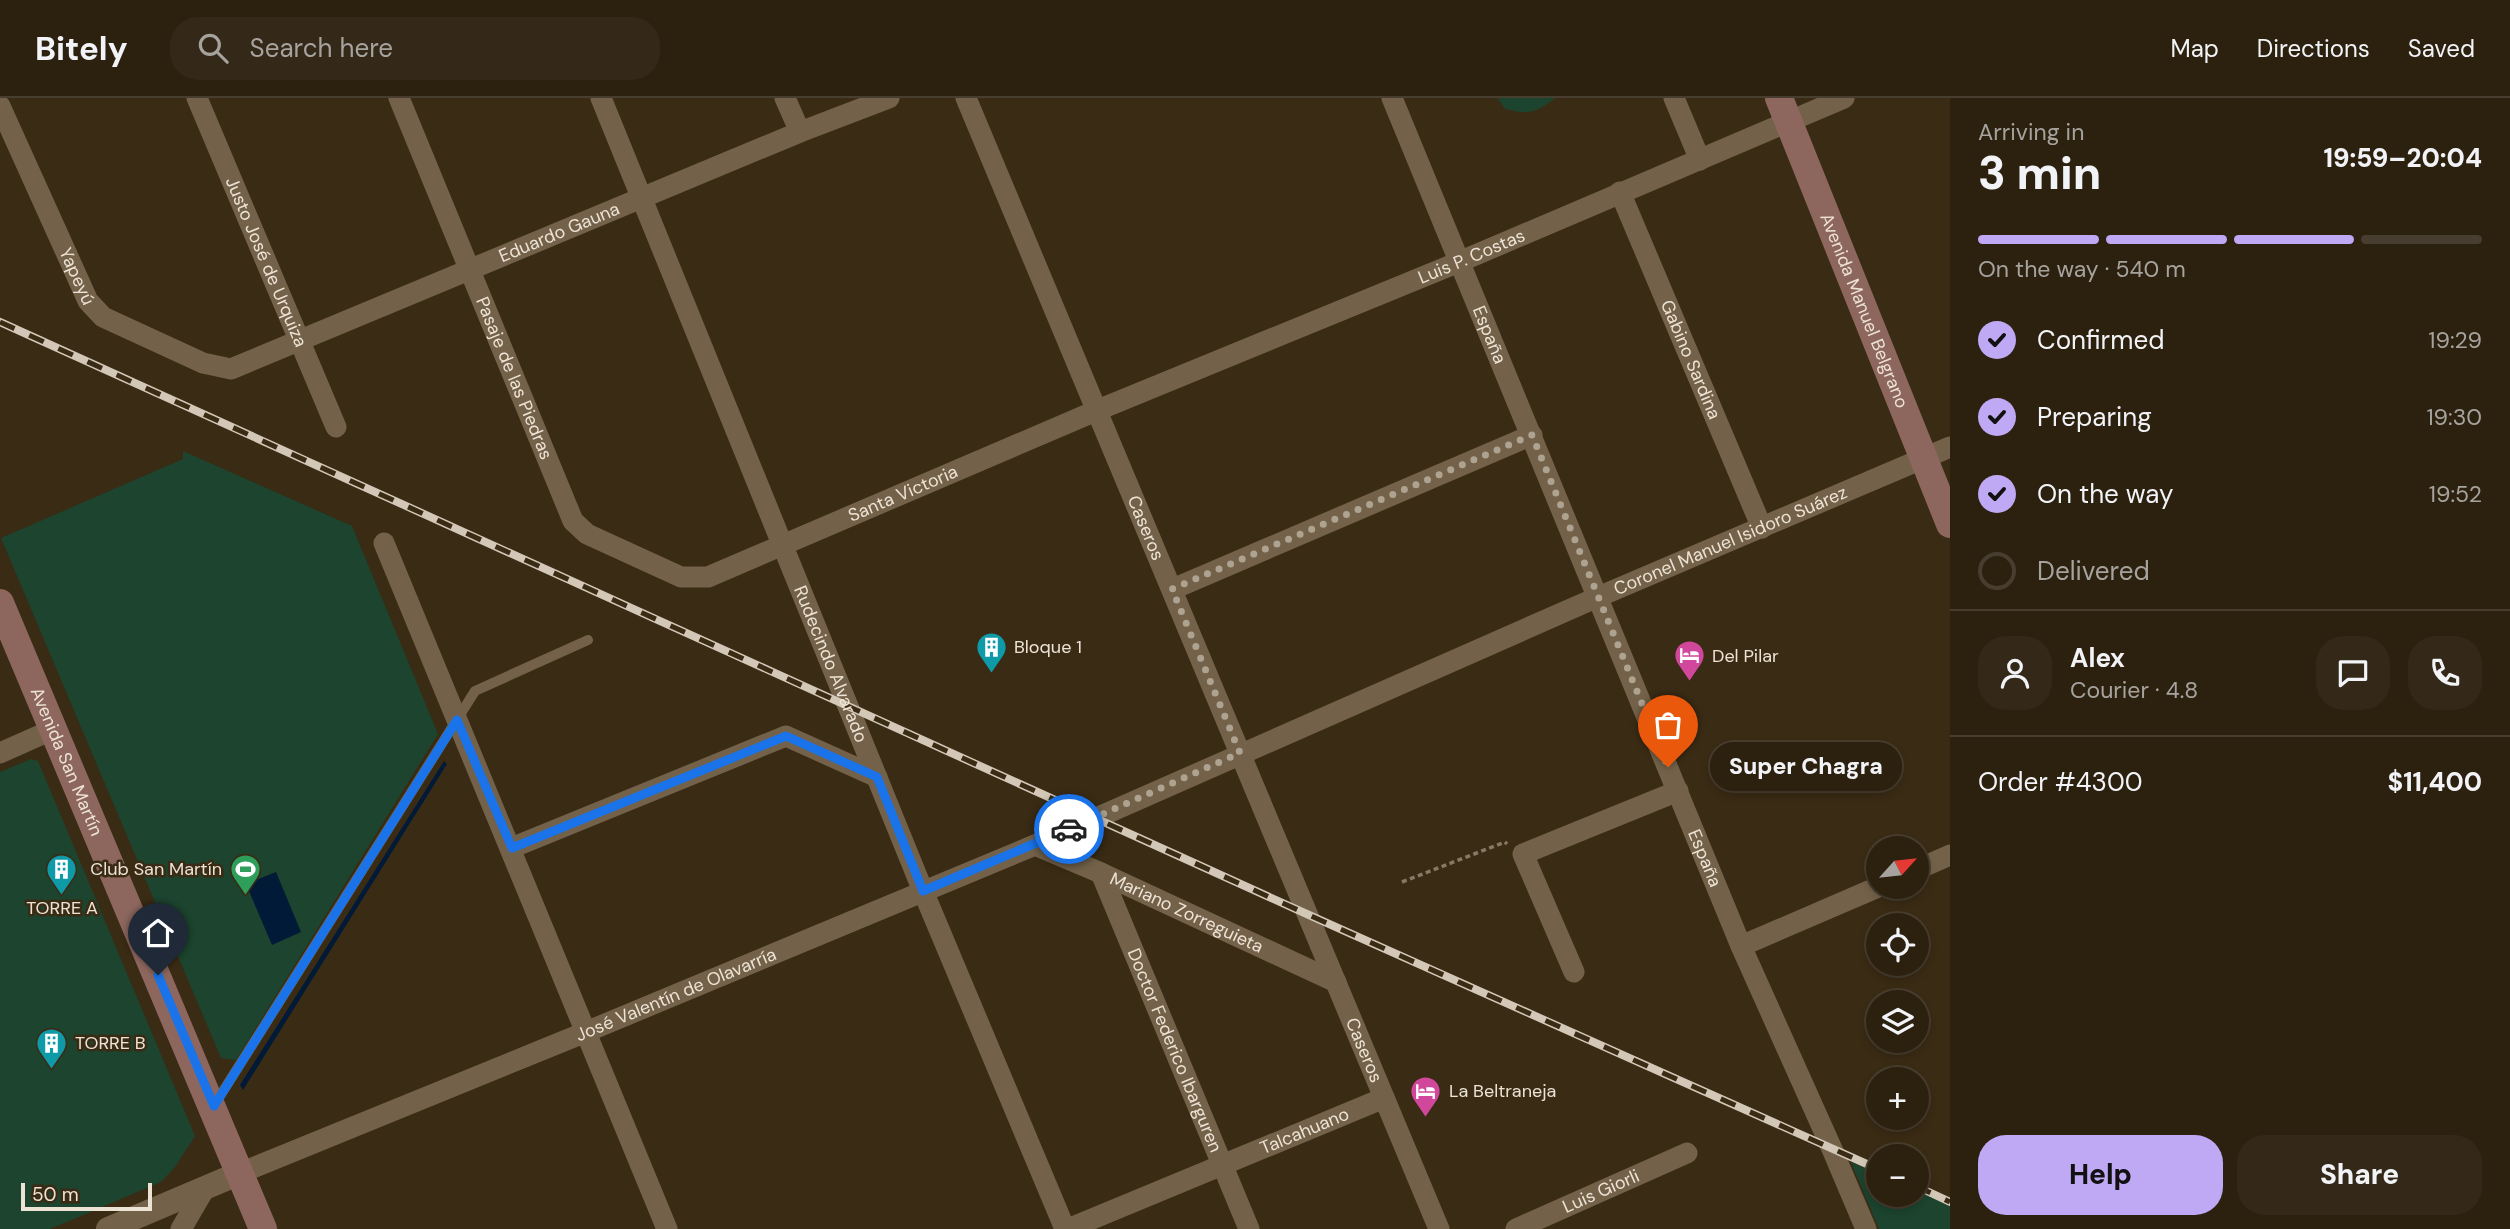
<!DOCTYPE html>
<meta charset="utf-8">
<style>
body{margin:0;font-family:"DM Sans",sans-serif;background:#342818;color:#f1f3f6;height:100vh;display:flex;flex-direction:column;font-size:26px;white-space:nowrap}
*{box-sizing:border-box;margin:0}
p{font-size:23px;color:#a6a39e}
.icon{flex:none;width:38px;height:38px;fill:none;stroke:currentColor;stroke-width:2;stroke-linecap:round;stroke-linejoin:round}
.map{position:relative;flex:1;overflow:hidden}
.sheet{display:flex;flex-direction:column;background:#2c200f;width:560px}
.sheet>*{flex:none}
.needle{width:46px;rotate:63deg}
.controls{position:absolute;left:1866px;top:738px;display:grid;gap:14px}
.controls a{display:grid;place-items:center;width:63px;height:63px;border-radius:50%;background:#2c200f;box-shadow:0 4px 10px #0003,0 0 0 2px #483e2f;font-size:35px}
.scale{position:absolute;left:21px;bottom:18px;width:131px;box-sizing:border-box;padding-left:7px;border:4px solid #ede3d5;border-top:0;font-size:19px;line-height:24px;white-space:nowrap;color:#ede3d5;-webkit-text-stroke:5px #3a2b14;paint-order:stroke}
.pin{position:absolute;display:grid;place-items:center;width:60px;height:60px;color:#fff;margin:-72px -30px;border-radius:50% 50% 50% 0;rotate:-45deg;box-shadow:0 0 7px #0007}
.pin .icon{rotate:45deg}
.courier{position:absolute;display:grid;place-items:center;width:70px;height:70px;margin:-35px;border:5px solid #1a73e8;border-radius:50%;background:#fff;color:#222;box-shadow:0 2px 9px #0007}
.bubble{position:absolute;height:49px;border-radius:24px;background:#2c200f;box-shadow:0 4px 10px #0003,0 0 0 2px #483e2f;font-size:23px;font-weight:800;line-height:49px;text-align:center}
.overview em{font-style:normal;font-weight:800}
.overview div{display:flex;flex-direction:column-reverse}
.overview{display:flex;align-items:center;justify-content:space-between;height:119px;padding:0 28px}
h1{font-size:46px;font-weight:800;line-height:52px}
.bar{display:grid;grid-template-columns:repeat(4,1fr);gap:10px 7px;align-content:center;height:84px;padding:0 28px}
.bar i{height:9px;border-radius:5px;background:#483e2f}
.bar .current{background:#bfa8f4}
.bar p{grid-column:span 4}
.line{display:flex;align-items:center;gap:18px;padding:0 28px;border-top:2px solid #483e2f}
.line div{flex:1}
.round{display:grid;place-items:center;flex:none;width:74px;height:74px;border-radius:28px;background:#342818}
ol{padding:0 28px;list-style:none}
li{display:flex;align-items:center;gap:21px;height:77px}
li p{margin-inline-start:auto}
li .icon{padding:7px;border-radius:50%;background:#bfa8f4;color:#111;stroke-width:4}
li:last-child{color:#a6a39e}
li i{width:38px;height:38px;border:4px solid #483e2f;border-radius:50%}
.cta{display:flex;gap:14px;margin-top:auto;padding:14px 28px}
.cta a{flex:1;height:80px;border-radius:28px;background:#bfa8f4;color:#111;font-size:28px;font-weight:800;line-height:80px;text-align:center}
.cta a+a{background:#342818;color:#f1f3f6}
header{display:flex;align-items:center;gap:42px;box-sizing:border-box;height:98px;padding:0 35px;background:#2c200f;border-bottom:2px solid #483e2f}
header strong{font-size:33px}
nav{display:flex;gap:38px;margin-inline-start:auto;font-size:24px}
.search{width:490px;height:63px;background:#342818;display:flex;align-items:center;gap:18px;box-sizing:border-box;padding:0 24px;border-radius:28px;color:#a6a39e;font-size:26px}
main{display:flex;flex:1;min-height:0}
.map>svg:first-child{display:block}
.green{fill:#1c442e}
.water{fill:#011a38}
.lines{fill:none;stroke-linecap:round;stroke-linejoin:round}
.path{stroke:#867965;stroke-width:3.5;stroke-dasharray:5 3.5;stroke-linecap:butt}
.service{stroke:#736249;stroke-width:10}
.minor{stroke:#736249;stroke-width:21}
.tertiary{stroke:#736249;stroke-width:24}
.secondary{stroke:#8d675e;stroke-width:28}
.rail-casing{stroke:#d3c8b8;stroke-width:8}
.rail{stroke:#3a2b14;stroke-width:5;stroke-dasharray:16;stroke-linecap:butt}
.done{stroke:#aea391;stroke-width:7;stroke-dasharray:0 12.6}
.route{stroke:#1a73e8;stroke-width:9}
.labels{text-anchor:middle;stroke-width:5;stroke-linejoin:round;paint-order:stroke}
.street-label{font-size:18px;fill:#ede3d5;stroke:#3a2b14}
.poi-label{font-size:18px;fill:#ede3d5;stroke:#3a2b14;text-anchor:start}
</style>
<header>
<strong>Bitely</strong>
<div class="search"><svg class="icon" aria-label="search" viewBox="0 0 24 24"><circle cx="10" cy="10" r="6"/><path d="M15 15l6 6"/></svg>Search here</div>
<nav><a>Map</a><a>Directions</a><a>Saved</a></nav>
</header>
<main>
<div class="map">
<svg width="1950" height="1131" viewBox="0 0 1950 1131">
<rect width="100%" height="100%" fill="#3a2b14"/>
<g class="green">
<path d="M1498,0H1555C1536,15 1527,18 1504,10Z"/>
<polygon points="183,353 352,428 438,636 236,962 221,960 1,440 183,361"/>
<polygon points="31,661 38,663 195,1038 175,1069 161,1084 50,1131 0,1131 0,674"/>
<polygon points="1851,1064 1878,1076 1878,1097 1916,1097 1916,1092 1950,1107 1950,1131 1879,1131"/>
</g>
<g class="water">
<polygon points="444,663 447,666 243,992 240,987"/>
<polygon points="276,774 301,834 272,847 246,786"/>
</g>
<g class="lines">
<polyline class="path" points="1402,784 1505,744 1507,746"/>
<polyline class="service" points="215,1006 475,593 588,542"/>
<g class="minor">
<path id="s1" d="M197,0L336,329"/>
<path id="s2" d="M399,0L573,423L587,436L681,479H708L1098,312L1459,164L1844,0"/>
<path id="s3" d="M601,0L923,793L1065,1131"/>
<polyline points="785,0 800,34"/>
<path id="s4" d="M966,0L1439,1131"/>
<path id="s5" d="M1392,0L1741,848L1832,1051L1866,1131"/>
<polyline points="1674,0 1700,62"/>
<path id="s6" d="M0,8L88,203L103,219L203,265L231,271L800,34L889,0"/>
<path id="s7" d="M1620,94L1762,430"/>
<polyline points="384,445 667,1131"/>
<polyline points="1173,491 1532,337"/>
<polyline points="0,655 54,631"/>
<path id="s8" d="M1035,747L1101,775L1336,884"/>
<polyline points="511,750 786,638 877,679"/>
<polyline points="1916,772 1950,757"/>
<path id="s9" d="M1101,775L1249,1131"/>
<polyline points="1741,848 1878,789"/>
<polyline points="1574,874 1523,756 1678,693"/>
<path id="s10" d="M240,1075L586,934L1035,747L1598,499L1950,349"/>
<polyline points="181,1131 205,1090"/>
<path id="s11" d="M1068,1131L1384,1000"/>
<path id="s12" d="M1516,1131L1687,1055"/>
</g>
<polyline class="tertiary" points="108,1131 240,1075"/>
<g class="secondary">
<path id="s13" d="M1779,0L1950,426"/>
<path id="s14" d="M0,505L263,1131"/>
</g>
<defs>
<g id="rail">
<polyline points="0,224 1309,817 1878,1071"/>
<polyline points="1916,1088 1950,1104"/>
</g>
</defs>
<use href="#rail" class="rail-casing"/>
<use href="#rail" class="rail"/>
</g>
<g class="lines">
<polyline class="done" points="1069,731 1240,655 1172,491 1532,337 1668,669"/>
<polyline class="route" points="158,877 214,1008 457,622 512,750 786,638 877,679 923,793 1069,731"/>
</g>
<defs>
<symbol id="building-pin" viewBox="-11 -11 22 30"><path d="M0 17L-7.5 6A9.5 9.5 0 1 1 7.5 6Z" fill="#0f9aa8" stroke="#3a2b14"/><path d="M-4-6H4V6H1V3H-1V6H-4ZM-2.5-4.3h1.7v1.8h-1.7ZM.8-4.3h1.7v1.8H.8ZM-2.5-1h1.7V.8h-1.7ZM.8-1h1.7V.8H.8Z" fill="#fff"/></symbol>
<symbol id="hotel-pin" viewBox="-11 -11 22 30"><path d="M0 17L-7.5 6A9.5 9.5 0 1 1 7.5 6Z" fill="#d1479c" stroke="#3a2b14"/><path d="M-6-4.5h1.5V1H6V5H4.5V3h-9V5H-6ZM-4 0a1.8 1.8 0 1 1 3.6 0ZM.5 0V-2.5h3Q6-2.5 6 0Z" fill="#fff"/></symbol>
<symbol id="stadium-pin" viewBox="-11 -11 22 30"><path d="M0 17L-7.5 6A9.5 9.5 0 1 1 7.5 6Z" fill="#2e9e5b" stroke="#3a2b14"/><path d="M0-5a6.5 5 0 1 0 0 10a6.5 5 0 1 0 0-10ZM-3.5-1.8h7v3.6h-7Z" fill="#fff"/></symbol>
</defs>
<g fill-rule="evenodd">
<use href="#building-pin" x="974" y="532" width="35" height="47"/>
<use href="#hotel-pin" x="1672" y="540" width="35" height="47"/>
<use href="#stadium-pin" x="228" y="754" width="35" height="47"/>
<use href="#building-pin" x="44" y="754" width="35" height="47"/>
<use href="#building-pin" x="34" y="928" width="35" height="47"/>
<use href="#hotel-pin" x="1408" y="976" width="35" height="47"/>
</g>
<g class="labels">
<g class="street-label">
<text dy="6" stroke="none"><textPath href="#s6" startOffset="730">Eduardo Gauna</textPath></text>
<text dy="6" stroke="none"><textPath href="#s2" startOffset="1435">Luis P. Costas</textPath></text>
<text dy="6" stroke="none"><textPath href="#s1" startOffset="178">Justo José de Urquiza</textPath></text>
<text dy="6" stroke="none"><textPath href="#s6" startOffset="187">Yapeyú</textPath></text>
<text dy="6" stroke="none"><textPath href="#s13" startOffset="229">Avenida Manuel Belgrano</textPath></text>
<text dy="6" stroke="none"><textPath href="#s5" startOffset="256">España</textPath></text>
<text dy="6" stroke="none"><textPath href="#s7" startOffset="182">Gabino Sardina</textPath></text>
<text dy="6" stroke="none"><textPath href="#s2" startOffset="303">Pasaje de las Piedras</textPath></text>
<text dy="6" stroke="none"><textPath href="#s2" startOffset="819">Santa Victoria</textPath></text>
<text dy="6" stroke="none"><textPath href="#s4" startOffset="466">Caseros</textPath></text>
<text dy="6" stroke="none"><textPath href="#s10" startOffset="1619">Coronel Manuel Isidoro Suárez</textPath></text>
<text dy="6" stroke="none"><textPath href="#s3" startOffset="611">Rudecindo Alvarado</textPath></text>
<text dy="6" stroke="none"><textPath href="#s14" startOffset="172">Avenida San Martín</textPath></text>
<text dy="6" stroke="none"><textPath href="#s5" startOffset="822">España</textPath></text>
<text dy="6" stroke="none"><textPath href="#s8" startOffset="166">Mariano Zorreguieta</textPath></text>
<text dy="6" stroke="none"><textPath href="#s10" startOffset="471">José Valentín de Olavarría</textPath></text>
<text dy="6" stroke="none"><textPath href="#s9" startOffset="192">Doctor Federico Ibarguren</textPath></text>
<text dy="6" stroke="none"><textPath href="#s4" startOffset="1032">Caseros</textPath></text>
<text dy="6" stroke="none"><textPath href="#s11" startOffset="256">Talcahuano</textPath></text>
<text dy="6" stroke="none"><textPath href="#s12" startOffset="93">Luis Giorli</textPath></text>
</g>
<g class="poi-label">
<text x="1014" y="555">Bloque 1</text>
<text x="1712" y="564">Del Pilar</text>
<text x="222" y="777" text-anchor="end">Club San Martín</text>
<text x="62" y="816" text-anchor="middle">TORRE A</text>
<text x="75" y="951">TORRE B</text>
<text x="1449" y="999">La Beltraneja</text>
</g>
</g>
</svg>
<div class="controls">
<a><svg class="needle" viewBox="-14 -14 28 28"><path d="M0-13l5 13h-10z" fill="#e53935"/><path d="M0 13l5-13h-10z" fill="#a6a39e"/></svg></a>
<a><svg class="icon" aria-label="locate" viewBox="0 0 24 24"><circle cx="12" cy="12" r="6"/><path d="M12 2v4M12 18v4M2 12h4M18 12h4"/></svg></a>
<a><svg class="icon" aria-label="layers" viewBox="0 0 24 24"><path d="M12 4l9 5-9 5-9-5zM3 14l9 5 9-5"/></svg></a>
<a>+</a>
<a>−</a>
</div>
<div class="scale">50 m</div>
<div class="pin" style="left:1668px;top:669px;background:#ea580c"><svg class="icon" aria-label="bag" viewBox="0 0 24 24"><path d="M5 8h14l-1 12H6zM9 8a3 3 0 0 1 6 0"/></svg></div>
<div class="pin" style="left:158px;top:877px;background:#1f2937"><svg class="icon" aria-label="home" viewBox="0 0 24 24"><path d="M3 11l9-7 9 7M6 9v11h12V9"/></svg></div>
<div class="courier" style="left:1069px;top:731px"><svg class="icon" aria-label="car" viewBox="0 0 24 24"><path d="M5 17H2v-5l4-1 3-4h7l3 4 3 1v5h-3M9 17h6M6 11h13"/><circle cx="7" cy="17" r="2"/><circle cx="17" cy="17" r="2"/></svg></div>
<div class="bubble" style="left:1710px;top:644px;width:192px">Super Chagra</div>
</div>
<section class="sheet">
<div class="overview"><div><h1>3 min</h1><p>Arriving in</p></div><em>19:59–20:04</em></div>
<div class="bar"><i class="current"></i><i class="current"></i><i class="current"></i><i></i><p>On the way · 540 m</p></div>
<ol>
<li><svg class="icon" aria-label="check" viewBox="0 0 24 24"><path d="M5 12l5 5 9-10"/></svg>Confirmed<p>19:29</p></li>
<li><svg class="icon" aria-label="check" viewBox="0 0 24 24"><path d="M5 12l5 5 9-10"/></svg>Preparing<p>19:30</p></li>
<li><svg class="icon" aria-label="check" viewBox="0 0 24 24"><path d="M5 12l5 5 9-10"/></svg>On the way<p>19:52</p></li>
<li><i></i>Delivered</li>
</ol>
<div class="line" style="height:126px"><a class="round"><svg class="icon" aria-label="person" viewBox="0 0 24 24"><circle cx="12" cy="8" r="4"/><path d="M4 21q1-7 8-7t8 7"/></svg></a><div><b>Alex</b><p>Courier · 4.8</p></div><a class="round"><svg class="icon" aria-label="chat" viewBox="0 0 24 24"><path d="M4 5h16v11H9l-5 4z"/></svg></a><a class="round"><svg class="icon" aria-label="phone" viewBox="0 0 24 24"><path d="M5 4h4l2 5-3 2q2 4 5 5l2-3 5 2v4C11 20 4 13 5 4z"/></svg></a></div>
<div class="line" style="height:91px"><div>Order #4300</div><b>$11,400</b></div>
<div class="cta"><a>Help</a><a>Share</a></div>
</section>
</main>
